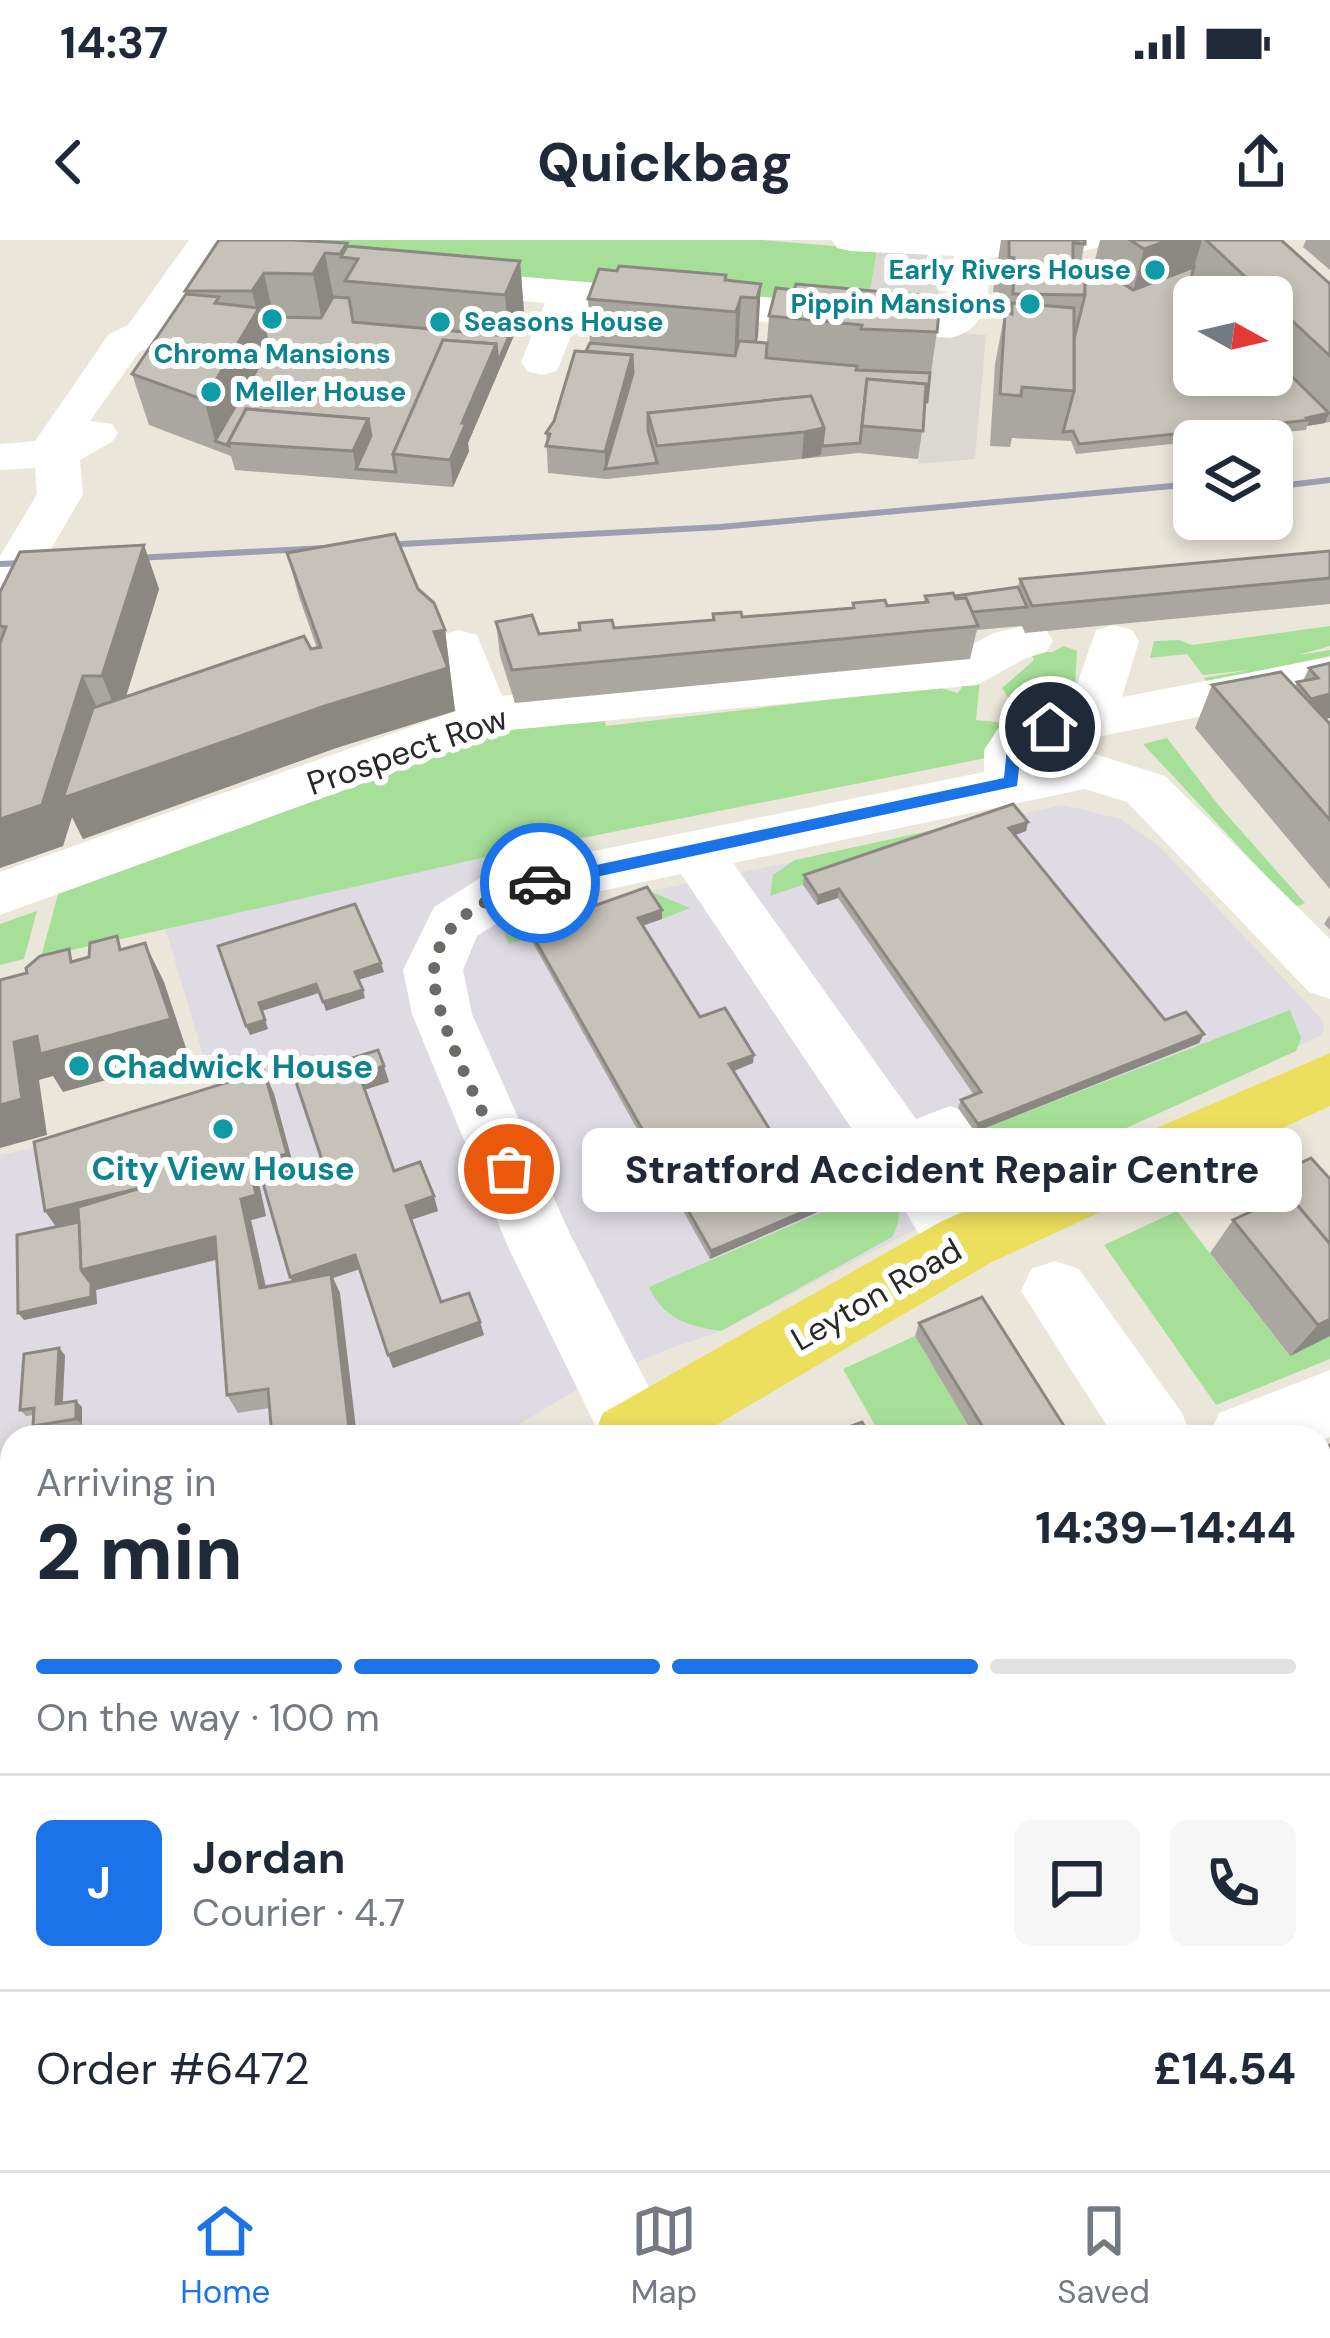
<!DOCTYPE html>
<meta charset="utf-8">
<style>
body{margin:0;font-family:"DM Sans",sans-serif;background:#f6f6f7;color:#1f2937;height:100vh;display:flex;flex-direction:column;font-size:45px;white-space:nowrap}
*{box-sizing:border-box;margin:0}
p{font-size:39px;color:#747a83}
.icon{flex:none;width:66px;height:66px;fill:none;stroke:currentColor;stroke-width:2;stroke-linecap:round;stroke-linejoin:round}
.map{position:relative;flex:1;overflow:hidden}
.side{position:absolute;left:0px;top:1185px;width:1332px;height:747px;display:flex;flex-direction:column;background:#fff;border-radius:36px 36px 0 0;box-shadow:0 6px 18px #0003}
.side>*{flex:none}
.needle{width:78px;rotate:98deg}
.tools{position:absolute;left:1173px;top:36px;display:grid;gap:24px}
.tools a{display:grid;place-items:center;width:120px;height:120px;border-radius:18px;background:#fff;box-shadow:0 6px 18px #0003;font-size:60px}
.pin{position:absolute;display:grid;place-items:center;width:102px;height:102px;color:#fff;margin:-51px;border:6px solid #fff;border-radius:50%;box-shadow:0 3px 12px #0007}
.courier{position:absolute;display:grid;place-items:center;width:120px;height:120px;margin:-60px;border:9px solid #1a73e8;border-radius:50%;background:#fff;color:#222;box-shadow:0 3px 15px #0007}
.bubble{position:absolute;height:84px;border-radius:18px;background:#fff;box-shadow:0 6px 18px #0003;font-size:39px;font-weight:800;line-height:84px;text-align:center}
.overview em{font-style:normal;font-weight:800}
.overview div{display:flex;flex-direction:column-reverse}
.overview{display:flex;align-items:center;justify-content:space-between;height:204px;padding:0 36px}
h1{font-size:78px;font-weight:800;line-height:90px}
.bar{display:grid;grid-template-columns:repeat(4,1fr);gap:18px 12px;align-content:center;height:144px;padding:0 36px}
.bar i{height:15px;border-radius:9px;background:#e0e1e3}
.bar .selected{background:#1a73e8}
.bar p{grid-column:span 4}
.line{display:flex;align-items:center;gap:30px;padding:0 36px;border-top:3px solid #e0e1e3}
.line div{flex:1}
.round{display:grid;place-items:center;flex:none;width:126px;height:126px;border-radius:18px;background:#f6f6f7}
.status{display:flex;justify-content:space-between;align-items:center;height:84px;padding:0 60px;background:#fff;direction:ltr}
.status svg{height:33px;fill:currentColor}
header{display:flex;justify-content:space-between;align-items:center;height:156px;padding:0 36px;background:#fff;font-size:54px;font-weight:800}
.tabs{display:flex;justify-content:space-around;align-items:center;height:168px;border-top:3px solid #e0e1e3;background:#fff;font-size:33px;color:#747a83}
.tabs a{display:grid;justify-items:center;gap:6px}
.tabs .selected{color:#1a73e8}
.map>svg:first-child{display:block}
.industrial{fill:#dedbe3}
.green{fill:#a6e098}
.plaza{fill:#dbd8d1}
.lines{fill:none;stroke-linecap:round;stroke-linejoin:round}
.minor{fill:#fff;fill-rule:evenodd}
.major{fill:#ecdf5e;fill-rule:evenodd}
.rail{stroke:#9d9eb2;stroke-width:6}
.wall{fill:#aaa7a0;fill-rule:evenodd}
.shaded-wall{fill:#8b8882}
.building{fill:#c6c2ba;stroke:#8b8882;stroke-width:3}
.route{fill:#1a73e8}
.done{stroke:#6c6a66;stroke-width:12;stroke-dasharray:0 21.6}
.culture-dot{fill:#0f9aa8;stroke:#fff;stroke-width:4.5}
.labels{text-anchor:middle;stroke-width:12;stroke-linejoin:round;paint-order:stroke}
.far-culture-label{font-size:27px;font-weight:bold;fill:#0d838f;stroke:#fff;text-anchor:end}
.street-label{font-size:33px;fill:#282828;stroke:#fff}
.culture-label{font-size:33px;font-weight:bold;fill:#0d838f;stroke:#fff;text-anchor:start}
</style>
<div class="status"><b>14:37</b><svg viewBox="0 0 49 12"><path d="M0 12V9h3v3zM5 12V6h3v6zM10 12V3h3v9zM15 12V0h3v12zM26 1h20v11H26zM47 4h2v5h-2z"/></svg></div>
<header><svg class="icon" aria-label="back" viewBox="0 0 24 24"><path d="M15 5l-7 7 7 7"/></svg>Quickbag<svg class="icon" aria-label="share" viewBox="0 0 24 24"><path d="M12 15V3M7 8l5-5 5 5M5 13v7h14v-7"/></svg></header>
<div class="map">
<svg width="1330" height="1930" viewBox="0 0 1330 1930">
<rect width="100%" height="100%" fill="#ebe6da"/>
<polygon class="industrial" points="1063,565 1121,579 1162,609 1316,773 1324,784 1322,795 994,948 721,1091 665,1110 571,1153 498,1197 12,1197 12,1263 0,1263 0,915 88,896 212,846 165,687 482,618 513,680"/>
<g class="green">
<polygon points="257,0 762,0 942,15 935,74 247,16"/>
<polygon points="1330,386 1330,406 1298,415 1330,410 1330,416 1207,442 1204,438 1249,430 1203,435 1187,414 1150,418 1154,401 1179,400 1192,405"/>
<polygon points="1064,406 1077,411 1074,463 1018,474 1002,448 1034,420 1030,412 1053,412"/>
<polygon points="981,428 976,480 1006,483 996,490 986,518 482,618 41,717 60,647 503,489 605,481 606,486 937,447 958,453 973,430"/>
<polygon points="1167,498 1220,567 1305,663 1295,667 1143,504"/>
<polygon points="1011,573 770,656 773,635 795,620"/>
<polygon points="654,653 690,668 662,679 647,658 509,704 504,693 512,680"/>
<polygon points="37,671 24,719 0,725 0,684"/>
<path d="M1290,770L1301,798L1296,811L994,948C970,952 959,939 946,921L982,905L975,892Z"/>
<path d="M887,944C900,962 903,977 892,997L721,1091C687,1086 664,1079 649,1047Z"/>
<polygon points="1177,971 1289,1115 1330,1096 1330,1119 1216,1165 1104,1005"/>
<polygon points="915,1096 975,1197 860,1197 876,1187 843,1129"/>
<polygon points="1320,1334 1330,1352 1330,1497 1320,1481"/>
<polygon points="1320,1630 1330,1648 1330,1869 1320,1868"/>
<polygon points="968,1920 1136,1920 1141,1930 970,1930"/>
</g>
<g class="plaza">
<polygon points="877,9 942,15 935,74 867,68"/>
<polygon points="936,91 986,95 975,219 918,224"/>
</g>
<g class="lines">
<g class="minor">
<polygon points="189,0 227,0 156,103 139,112 90,181 112,184 118,193 112,202 80,220 83,254 17,368 0,372 0,316 37,254 35,228 0,230 0,204 35,201 109,94 128,85"/>
<path d="M832,0H1102L1097,8L1083,11L989,18C990,52 989,89 951,98L583,66L557,131L542,135L527,131L521,122L545,63L431,53L417,49L411,41L417,33L431,29L943,72L954,16L851,11L837,8Z"/>
<polygon points="1028,385 1046,390 1053,401 1046,412 1026,418 977,445 510,490 0,675 0,632 456,471 434,406 441,395 459,390 477,395 502,456 948,417 994,393"/>
<path d="M1114,385L1132,390L1139,401L1122,457L1330,417V451L1040,508L1037,521L1085,511L1165,536L1330,699V759L1309,752L1127,562L1085,549L733,623L916,879L950,866L973,874L982,893L973,912L947,922L1000,1002L990,1023C935,1043 917,986 890,946L843,964L820,956L810,936L820,916L860,901L681,634L521,668L477,696L463,730L472,774L570,994L672,1192L670,1197H601L508,1007L412,774L403,730L434,667L485,635L505,629L984,532V510L1004,480L1059,468L1077,444L1096,390Z"/>
<polygon points="1055,1021 1079,1029 1182,1173 1192,1197 1114,1197 1021,1051 1031,1029"/>
<polygon points="1330,1130 1330,1197 1320,1201 1320,1197 1209,1197 1219,1173"/>
<polygon points="1320,1507 1330,1511 1330,1608 1320,1603"/>
<polygon points="1320,1878 1330,1878 1330,1930 1245,1930 1245,1920 1320,1920"/>
<polygon points="55,1920 192,1920 188,1930 51,1930"/>
<rect x="241" y="1920" width="94" height="10"/>
<polygon points="695,1920 789,1920 791,1930 697,1930"/>
</g>
<g class="major">
<polygon points="1330,813 1330,866 990,1023 696,1197 593,1197 603,1173 942,981"/>
<polygon points="12,1294 12,1370 0,1371 0,1295"/>
</g>
<g class="rail">
<polyline points="1272,247 1330,240"/>
<polyline points="117,319 720,287 1194,244"/>
<polyline points="0,324 45,322"/>
</g>
</g>
<g class="wall">
<path d="M1001,0H1085L1081,23L1094,24L1100,0H1281L1330,44V182L1307,186L1306,190L1076,214L1071,201L1012,198L1010,207L990,206L995,124L1003,82V71H999V52H993ZM1194,57H1272V135Z"/>
<polygon points="1306,0 1330,0 1330,30 1303,7"/>
<polygon points="347,6 520,21 524,72 468,203 469,211 453,247 235,230 231,216 149,185 132,134 186,54 185,51"/>
<polygon points="726,35 726,41 761,44 756,102 767,103 769,76 918,61 937,92 918,219 859,213 606,239 548,233 546,193 554,181 590,103 588,59"/>
<polygon points="144,305 159,349 126,457 317,408 299,357 287,313 418,349 445,390 455,471 336,508 83,599 72,577 63,606 0,628 0,352"/>
<polygon points="1330,311 1330,364 1025,393 1022,386 977,390 970,419 515,463 500,416 496,382 539,394 579,390 579,383 614,388 712,380 713,374 742,377 852,368 853,363 887,366 924,363 925,356 955,356 1018,347 1020,339"/>
<polygon points="1330,423 1326,479 1330,484 1330,649 1195,488 1212,445 1295,447 1297,442 1303,441 1309,428"/>
<polygon points="1028,582 1026,591 1015,595 1165,780 1204,794 1199,803 975,892 958,868 961,860 974,855 838,658 817,665 803,645 804,635"/>
<polygon points="1330,675 1330,690 1324,684"/>
<polygon points="662,679 643,686 700,777 753,823 733,831 801,940 843,955 841,962 710,1019 530,698 529,689"/>
<path d="M264,831L274,854L295,932L323,923L294,836L389,842L364,850L394,931L438,971L411,980L441,1062L480,1082L484,1095L393,1128L359,1029L333,1038L340,1053L269,1168L238,1173L227,1155L216,1020L96,1050L97,1064L24,1080L56,987L45,971ZM263,943L293,1041L266,1047L251,980L266,976L259,944Z"/>
<polygon points="1311,918 1330,1096 1290,1116 1210,1013 1233,980 1267,964 1258,953 1269,938"/>
<polygon points="919,1083 1071,1197 975,1197 915,1096"/>
<polygon points="65,1115 63,1163 76,1161 82,1167 82,1185 40,1192 33,1186 34,1175 26,1176 20,1170"/>
<polygon points="1330,1205 1330,1354 1320,1337 1320,1210"/>
<polygon points="869,1920 978,1920 980,1930 871,1930"/>
<polygon points="1136,1920 1251,1920 1247,1930 1141,1930"/>
</g>
<g class="shaded-wall">
<polygon points="1169,0 1202,0 1191,37 1131,59 1144,9"/>
<polygon points="325,13 335,66 323,87 313,34"/>
<polygon points="520,21 524,72 468,203 469,211 453,247 450,220 462,183 496,104 509,96 505,55"/>
<polygon points="264,33 276,87 271,118 215,201 218,211 204,160 257,71 252,51"/>
<polygon points="761,44 758,97 754,112 757,58"/>
<polygon points="741,57 738,110 734,125 736,72"/>
<polygon points="632,115 633,142 605,229 605,212"/>
<polygon points="1329,173 1325,183 1307,186 1310,180 1307,178"/>
<polygon points="368,179 373,206 356,229 353,211"/>
<polygon points="824,188 821,215 802,219 804,192"/>
<polygon points="144,305 159,349 119,479 102,436"/>
<polygon points="445,390 455,471 336,508 83,599 72,577 63,606 0,628 0,579 83,436 102,479"/>
<polygon points="1330,454 1330,478 1298,485 1311,459"/>
<polygon points="1028,582 1026,591 1007,598 1009,588"/>
<polygon points="839,649 838,658 817,665 818,656"/>
<polygon points="662,670 662,679 638,687 638,678"/>
<polygon points="145,703 164,742 189,817 63,852 53,836 39,840 47,895 0,908 0,865 14,802"/>
<polygon points="381,723 384,732 358,740 355,732"/>
<polygon points="316,744 319,753 262,771 259,763"/>
<polygon points="363,750 365,758 326,771 323,762"/>
<polygon points="265,780 268,789 250,795 246,786"/>
<polygon points="1204,794 1199,803 975,892 978,884"/>
<polygon points="754,815 753,823 729,833 729,824"/>
<polygon points="384,826 389,842 364,850 359,834"/>
<polygon points="264,831 274,854 296,935 259,944 266,976 251,980 270,1067 260,1048 241,959"/>
<polygon points="144,947 215,997 226,1017 96,1050 97,1064 24,1080 18,1073 81,1030 60,992 45,971"/>
<polygon points="843,955 841,962 710,1019 711,1011"/>
<polygon points="434,956 438,971 410,980 406,966"/>
<polygon points="355,1015 360,1029 333,1038 340,1053 357,1197 350,1197 297,1051 290,1037"/>
<polygon points="1330,1079 1330,1096 1290,1116 1318,1085"/>
<polygon points="480,1082 484,1095 393,1128 388,1115"/>
<polygon points="59,1108 65,1115 62,1171 56,1164"/>
<polygon points="76,1161 82,1167 82,1185 76,1179"/>
</g>
<g class="building">
<polygon points="219,0 292,0 347,3 340,14 325,13 313,34 264,33 252,51 185,51"/>
<polygon points="1009,0 1085,0 1085,4 1073,3 1073,26 1085,27 1085,55 1013,54 1014,18 1009,17"/>
<polygon points="1130,0 1169,0 1144,9"/>
<polygon points="1206,0 1281,0 1330,44 1330,116 1272,62 1272,57 1267,57"/>
<polygon points="347,6 520,21 505,55 345,41 358,19 341,17"/>
<polygon points="1081,23 1094,24 1133,50 1194,27 1191,38 1211,57 1194,57 1194,135 1272,135 1272,117 1329,173 1307,178 1310,180 1079,204 1073,191 1063,192 1074,151 1074,99 1085,55 1085,27 1080,26"/>
<polygon points="619,26 726,35 725,40 761,44 757,58 741,57 736,72 588,59 599,29 617,31"/>
<polygon points="796,44 919,55 918,61 940,62 937,92 861,89 862,85 769,76 776,48 794,50"/>
<polygon points="186,54 219,57 215,63 259,68 204,160 132,134"/>
<polygon points="333,57 349,58 353,82 509,96 498,122 496,104 443,100 393,214 396,232 356,229 371,196 368,179 246,169 228,203 229,206 215,201 269,109 265,92 274,77 321,78"/>
<polygon points="1012,63 1074,68 1074,151 1022,147 1021,156 1000,154 1005,73 1012,74"/>
<polygon points="443,100 496,104 462,183 466,183 450,220 393,214"/>
<polygon points="739,101 767,103 766,118 857,126 856,130 930,133 927,162 925,162 926,144 867,139 860,203 822,206 824,188 811,156 648,173 648,190 657,223 605,229 633,133 632,115 586,111 590,103 735,116"/>
<polygon points="575,111 632,115 605,212 546,206 550,194 546,193 554,181"/>
<polygon points="867,139 926,144 923,191 862,186"/>
<polygon points="811,156 824,188 804,192 657,206 648,173"/>
<polygon points="246,169 368,179 353,211 228,203"/>
<polygon points="395,294 418,349 434,363 445,390 434,392 448,428 325,466 63,558 93,468 304,396 311,409 321,407 287,313"/>
<polygon points="144,305 102,436 83,436 42,565 0,579 0,403 6,387 0,386 0,352 20,312"/>
<polygon points="1330,311 1330,338 1032,366 1020,339"/>
<polygon points="1018,347 1027,367 972,372 966,358 956,359 955,356"/>
<polygon points="953,353 956,359 966,358 978,386 512,430 496,382 532,375 539,394 580,390 579,383 612,380 614,388 714,380 713,374 741,372 742,377 854,368 853,363 885,360 887,366 928,362 925,356"/>
<polygon points="1330,423 1330,454 1311,459 1297,442 1318,438 1309,428"/>
<polygon points="1281,432 1330,484 1330,580 1212,445"/>
<polygon points="1013,564 1028,582 1009,588 1165,780 1186,772 1204,794 978,884 961,860 981,852 839,649 818,656 804,635"/>
<polygon points="647,647 662,670 638,678 700,777 725,768 754,815 729,824 801,940 827,930 843,955 711,1011 529,689"/>
<polygon points="355,664 381,723 355,732 363,750 323,762 316,744 259,763 265,780 246,786 218,706"/>
<polygon points="117,696 120,710 145,703 171,779 40,814 37,796 14,802 22,859 0,865 0,740 27,733 26,728 40,716 69,709 71,722 89,717 90,703"/>
<polygon points="378,810 384,826 359,834 394,931 420,922 434,956 406,966 441,1062 469,1053 480,1082 388,1115 355,1015 290,1037 263,943 323,923 294,836"/>
<polygon points="264,831 287,914 249,922 256,955 241,959 260,1048 331,1034 350,1197 272,1197 268,1149 227,1155 215,997 81,1030 78,967 144,947 45,971 34,902"/>
<polygon points="1311,918 1330,939 1330,1004 1288,954 1284,956 1269,938"/>
<polygon points="1288,954 1330,1004 1330,1079 1318,1085 1233,980"/>
<polygon points="79,982 81,1030 91,1043 91,1057 18,1073 17,995"/>
<polygon points="982,1057 1071,1197 989,1197 919,1083"/>
<polygon points="59,1108 56,1164 76,1161 76,1179 33,1186 34,1168 20,1170 24,1114"/>
<polygon points="862,1182 870,1197 822,1197"/>
<polygon points="1330,1205 1330,1321 1320,1304 1320,1210"/>
<polygon points="12,1670 12,1794 0,1795 0,1671"/>
<polygon points="488,1920 623,1920 625,1930 489,1930"/>
<polygon points="875,1920 978,1920 980,1930 878,1930"/>
<polygon points="1146,1920 1251,1920 1254,1926 1247,1930 1151,1930"/>
</g>
<polygon class="route" points="1050,481 1058,487 1056,490 1022,503 1017,546 540,649 532,643 540,637 1004,538 1008,497 1018,490"/>
<g class="lines">
<path class="done" d="M509,929C490,885 430,774 434,730C438,677 495,653 540,643"/>
</g>
<g class="culture-dot">
<circle cx="1155" cy="30" r="12"/>
<circle cx="1030" cy="64" r="12"/>
<circle cx="272" cy="79" r="12"/>
<circle cx="440" cy="82" r="12"/>
<circle cx="211" cy="152" r="12"/>
<circle cx="79" cy="826" r="12"/>
<circle cx="223" cy="889" r="12"/>
</g>
<g class="labels">
<g class="far-culture-label">
<text x="1131" y="39">Early Rivers House</text>
<text x="1006" y="73">Pippin Mansions</text>
<text x="464" y="91" text-anchor="start">Seasons House</text>
<text x="272" y="123" text-anchor="middle">Chroma Mansions</text>
<text x="235" y="161" text-anchor="start">Meller House</text>
</g>
<g class="street-label">
<text transform="translate(407 510) rotate(-19)" y="12">Prospect Row</text>
<text transform="translate(876 1054) rotate(-30)" y="12">Leyton Road</text>
</g>
<g class="culture-label">
<text x="103" y="838">Chadwick House</text>
<text x="223" y="940" text-anchor="middle">City View House</text>
</g>
</g>
</svg>
<div class="tools">
<a><svg class="needle" viewBox="-14 -14 28 28"><path d="M0-13l5 13h-10z" fill="#e53935"/><path d="M0 13l5-13h-10z" fill="#747a83"/></svg></a>
<a><svg class="icon" aria-label="layers" viewBox="0 0 24 24"><path d="M12 4l9 5-9 5-9-5zM3 14l9 5 9-5"/></svg></a>
</div>
<div class="pin" style="left:509px;top:929px;background:#ea580c"><svg class="icon" aria-label="bag" viewBox="0 0 24 24"><path d="M5 8h14l-1 12H6zM9 8a3 3 0 0 1 6 0"/></svg></div>
<div class="pin" style="left:1050px;top:487px;background:#1f2937"><svg class="icon" aria-label="home" viewBox="0 0 24 24"><path d="M3 11l9-7 9 7M6 9v11h12V9"/></svg></div>
<div class="courier" style="left:540px;top:643px"><svg class="icon" aria-label="car" viewBox="0 0 24 24"><path d="M5 17H2v-5l4-1 3-4h7l3 4 3 1v5h-3M9 17h6M6 11h13"/><circle cx="7" cy="17" r="2"/><circle cx="17" cy="17" r="2"/></svg></div>
<div class="bubble" style="left:582px;top:888px;width:720px">Stratford Accident Repair Centre</div>
<section class="side">
<div class="overview"><div><h1>2 min</h1><p>Arriving in</p></div><em>14:39–14:44</em></div>
<div class="bar"><i class="selected"></i><i class="selected"></i><i class="selected"></i><i></i><p>On the way · 100 m</p></div>
<div class="line" style="height:216px"><b class="round" style="background:#1a73e8;color:#fff">J</b><div><b>Jordan</b><p>Courier · 4.7</p></div><a class="round"><svg class="icon" aria-label="chat" viewBox="0 0 24 24"><path d="M4 5h16v11H9l-5 4z"/></svg></a><a class="round"><svg class="icon" aria-label="phone" viewBox="0 0 24 24"><path d="M5 4h4l2 5-3 2q2 4 5 5l2-3 5 2v4C11 20 4 13 5 4z"/></svg></a></div>
<div class="line" style="height:156px"><div>Order #6472</div><b>£14.54</b></div>
</section>
</div>
<nav class="tabs">
<a class="selected"><svg class="icon" aria-label="home" viewBox="0 0 24 24"><path d="M3 11l9-7 9 7M6 9v11h12V9"/></svg>Home</a>
<a><svg class="icon" aria-label="map" viewBox="0 0 24 24"><path d="M3 6l6-2 6 2 6-2v14l-6 2-6-2-6 2zM9 4v14M15 6v14"/></svg>Map</a>
<a><svg class="icon" aria-label="saved" viewBox="0 0 24 24"><path d="M7 4h10v16l-5-4-5 4z"/></svg>Saved</a>
</nav>
